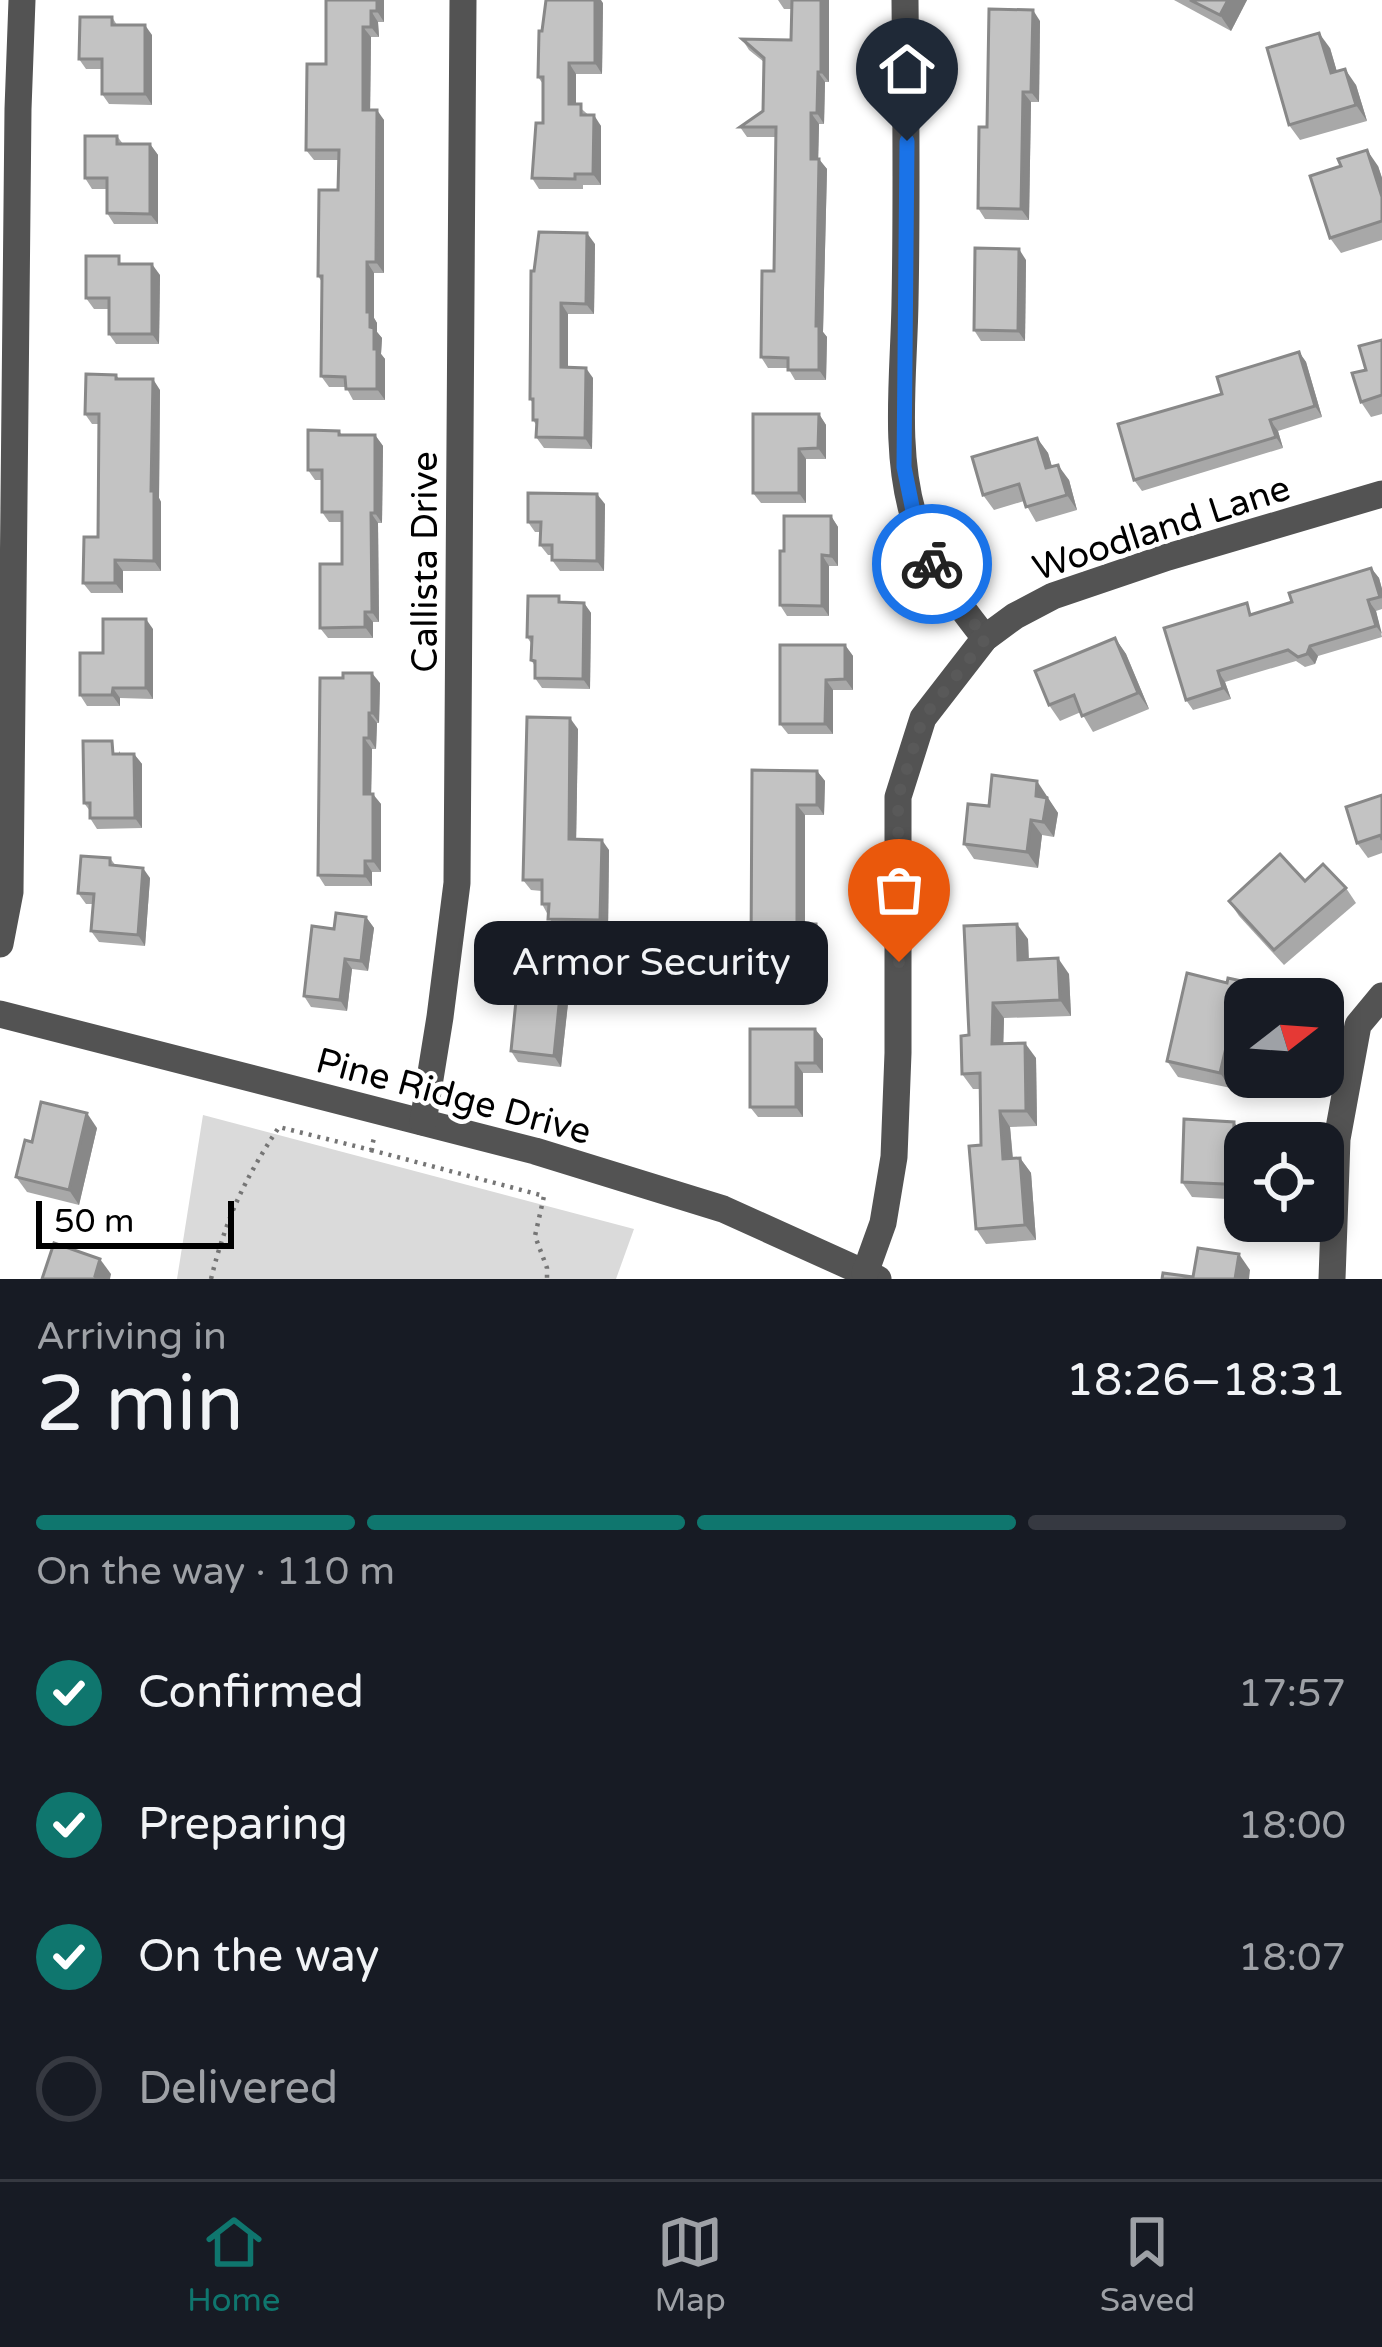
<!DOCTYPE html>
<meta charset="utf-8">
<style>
body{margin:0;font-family:"Varela Round",sans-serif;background:#242831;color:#f1f3f6;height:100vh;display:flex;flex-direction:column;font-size:45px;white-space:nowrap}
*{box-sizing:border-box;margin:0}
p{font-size:39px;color:#9ea1a6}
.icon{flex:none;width:66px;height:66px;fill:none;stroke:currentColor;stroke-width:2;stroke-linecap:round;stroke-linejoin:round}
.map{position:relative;height:1279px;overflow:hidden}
.panel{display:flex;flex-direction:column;background:#171b24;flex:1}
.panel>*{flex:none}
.needle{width:78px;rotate:73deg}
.buttons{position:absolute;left:1224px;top:978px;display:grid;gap:24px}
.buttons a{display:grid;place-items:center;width:120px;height:120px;border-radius:24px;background:#171b24;box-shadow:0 6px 18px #0003;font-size:60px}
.scale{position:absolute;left:36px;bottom:30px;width:198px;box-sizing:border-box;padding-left:12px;border:6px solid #000;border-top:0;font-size:33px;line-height:42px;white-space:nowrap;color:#000;-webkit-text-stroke:9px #fff;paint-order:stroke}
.pin{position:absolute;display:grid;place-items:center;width:102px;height:102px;color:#fff;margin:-123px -51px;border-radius:50% 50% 50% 0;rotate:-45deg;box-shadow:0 0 12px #0007}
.pin .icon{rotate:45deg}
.courier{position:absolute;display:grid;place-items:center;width:120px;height:120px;margin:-60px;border:9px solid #1a73e8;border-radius:50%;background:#fff;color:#222;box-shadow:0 3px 15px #0007}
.bubble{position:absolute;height:84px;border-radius:24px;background:#171b24;box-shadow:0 6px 18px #0003;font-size:39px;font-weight:600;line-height:84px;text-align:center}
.overview em{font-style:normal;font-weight:600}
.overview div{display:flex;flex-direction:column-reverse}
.overview{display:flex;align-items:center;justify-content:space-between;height:204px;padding:0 36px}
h1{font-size:78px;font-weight:600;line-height:90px}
.bar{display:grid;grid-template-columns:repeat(4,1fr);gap:18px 12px;align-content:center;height:144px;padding:0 36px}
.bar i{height:15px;border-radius:9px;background:#363941}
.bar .current{background:#0f766e}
.bar p{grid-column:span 4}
ol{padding:0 36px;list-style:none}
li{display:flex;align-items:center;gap:36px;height:132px}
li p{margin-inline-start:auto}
li .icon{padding:12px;border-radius:50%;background:#0f766e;color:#fff;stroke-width:4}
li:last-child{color:#9ea1a6}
li i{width:66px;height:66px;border:6px solid #363941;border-radius:50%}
.tabs{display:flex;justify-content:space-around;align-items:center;height:168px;border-top:3px solid #363941;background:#171b24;font-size:33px;color:#9ea1a6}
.tabs a{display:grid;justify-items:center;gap:6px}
.tabs .current{color:#0f766e}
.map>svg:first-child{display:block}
.green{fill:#dadada}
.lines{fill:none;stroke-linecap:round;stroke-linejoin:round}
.path{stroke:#757575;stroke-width:4.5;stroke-dasharray:3 6;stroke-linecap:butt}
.minor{stroke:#535353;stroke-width:27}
.wall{fill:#a8a8a8}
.shaded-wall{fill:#888}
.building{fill:#c3c3c3;stroke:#888;stroke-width:3}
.done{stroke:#595959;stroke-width:12;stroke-dasharray:0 21.6}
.route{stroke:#1a73e8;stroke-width:15}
.labels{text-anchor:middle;stroke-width:9;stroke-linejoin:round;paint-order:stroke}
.street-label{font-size:36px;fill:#000;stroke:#fff}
</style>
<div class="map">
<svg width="1382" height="1279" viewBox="0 0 1382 1279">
<rect width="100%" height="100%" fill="#fff"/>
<polygon class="green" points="203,1115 634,1229 616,1279 177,1279"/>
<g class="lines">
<g class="path">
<polyline points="371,1150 544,1196 535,1236 547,1268 547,1279"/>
<path d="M211,1279C226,1218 244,1180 279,1127L371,1150L375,1134"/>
</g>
<g class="minor">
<path d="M905,0C906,101 907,201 905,302C904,373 893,452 915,521C929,567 956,601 985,638"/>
<polyline points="0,944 10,892 18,109 22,0"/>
<polyline points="0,1014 535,1151 723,1209 878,1279"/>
<polyline points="423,1122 440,1017 457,883 463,0"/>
<polyline points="865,1273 883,1223 894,1157 898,1053 898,797 923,718 985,638 1015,616 1053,596 1168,557 1382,494"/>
<polyline points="1332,1279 1337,1139 1358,1025 1382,996"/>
</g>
</g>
<g class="wall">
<polygon points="326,0 384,0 384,22 378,22 379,37 371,37 370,110 384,120 384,273 374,273 374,318 377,323 377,332 382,338 381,354 385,359 385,400 353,400 346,387 329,387 321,376 322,282 318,276 338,190 339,160 314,160 306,150 326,64"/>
<polygon points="778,0 829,0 829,82 825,82 824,124 819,124 818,159 827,169 823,332 827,337 826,380 795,380 788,368 768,368 761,357 774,271 776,137 747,137 740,127 763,111 764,62 749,50 742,39 791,40 792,9 784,9"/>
<polygon points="1174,0 1247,0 1231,31"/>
<polygon points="603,3 602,74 576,74 576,104 601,126 601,185 583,185 583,189 539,189 532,178 543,123 543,84 538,77 542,31"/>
<polygon points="112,17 117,25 152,35 152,105 109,104 102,94 102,69 86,69 79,59"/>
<polygon points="1040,21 1039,102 1031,102 1029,220 985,219 978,208 987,127"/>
<polygon points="1330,48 1337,72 1356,85 1367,121 1300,140 1289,125"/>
<polygon points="117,136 123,144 150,144 158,155 158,224 114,224 107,213 107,189 92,189 85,178"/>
<polygon points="1378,166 1382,178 1382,240 1341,253 1330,238"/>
<polygon points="595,244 594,314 568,314 568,367 593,378 592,449 544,448 536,437 537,426 533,420 533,403 530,399 534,271"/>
<polygon points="1026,260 1025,341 981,341 974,330"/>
<polygon points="125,264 160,275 159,344 116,344 109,334 109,309 94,309 86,298"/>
<polygon points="1382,340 1382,414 1371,417 1361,402 1366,370"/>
<polygon points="1299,352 1306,362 1322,417 1278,431 1283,448 1142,491 1134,480 1222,394"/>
<polygon points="116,375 119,379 160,390 159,498 161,502 161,571 123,571 123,593 91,593 83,583 98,537 99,424 92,424 85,414"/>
<polygon points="819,414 826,425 826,459 806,459 806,503 761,503 753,493"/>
<polygon points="339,431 342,435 375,435 383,446 382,523 378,523 379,622 373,622 373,638 328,638 320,628 342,564 342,522 329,522 322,512 322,480 315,480 308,470"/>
<polygon points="1037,438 1048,453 1052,467 1069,480 1077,510 1036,522 1024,501 994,510 983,495"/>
<polygon points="605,504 604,571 560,571 552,560 552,555 548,555 540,545 540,532 535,532 528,522"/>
<polygon points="831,516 838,527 838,566 829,566 829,616 787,616 780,605 784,551"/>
<polygon points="1371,568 1379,578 1382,589 1382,609 1376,611 1382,637 1318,656 1315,664 1305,667 1296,661 1225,682 1231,699 1193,710 1186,700 1254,614 1292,602"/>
<polygon points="564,603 584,603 591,613 590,689 542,688 535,678 535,666 531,660 531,643 527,637"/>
<polygon points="153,629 153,699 120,698 120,706 87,706 80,695 103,653"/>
<polygon points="1115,638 1126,654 1149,709 1093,732 1081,712 1060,721 1049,705"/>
<polygon points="845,645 853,656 853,690 833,690 833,734 788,734 780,724"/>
<polygon points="380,683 379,723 377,723 376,749 372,749 371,794 381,804 381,872 372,872 372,886 325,886 318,875"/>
<polygon points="578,729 576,839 609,850 608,931 556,930 542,904 542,891 531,890 523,880"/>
<polygon points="120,751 120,754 134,754 142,764 142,828 97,829 90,818 90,811 84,803"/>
<polygon points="752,770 817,771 825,781 824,815 805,815 805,924 823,934 823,974 792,974 786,966 758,965 751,955"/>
<polygon points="1382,795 1382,853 1368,858 1357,843"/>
<polygon points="1048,796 1048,799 1058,813 1054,837 1042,835 1038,868 974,859 964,844 989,806"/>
<polygon points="110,858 116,866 150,878 145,946 99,942 91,931 93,904 86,904 78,893"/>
<polygon points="1305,881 1346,888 1356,903 1284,965 1239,916 1229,901"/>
<polygon points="366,917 374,928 368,971 352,969 347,1011 311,1007 304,996 334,929"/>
<polygon points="1028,939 1029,959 1069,974 1071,1016 1004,1018 1003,1043 1036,1058 1037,1126 1010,1127 1013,1158 1020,1158 1031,1173 1036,1240 986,1244 976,1229 981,1145 980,1089 973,1089 962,1074 969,1035"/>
<polygon points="1187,973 1245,999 1245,1038 1242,1037 1231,1088 1178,1077 1167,1061"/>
<polygon points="570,985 561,1067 518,1062 511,1051"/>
<polygon points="815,1029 823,1039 823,1073 803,1073 803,1117 758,1117 750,1107"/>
<polygon points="97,1128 79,1205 27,1192 16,1177 32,1142"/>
<polygon points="1245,1138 1245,1200 1192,1197 1182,1182"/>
</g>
<g class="shaded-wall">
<polygon points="377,0 384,0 384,22 377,11"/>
<polygon points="595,0 601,0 603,3 602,74 595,63"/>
<polygon points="821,0 829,0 829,82 821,72"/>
<polygon points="1228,0 1247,0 1231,31 1220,15"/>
<polygon points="1033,10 1040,21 1039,102 1031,92"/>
<polygon points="371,11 378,22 379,37 371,27"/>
<polygon points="145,25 152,35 152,105 145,94"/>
<polygon points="363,27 371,37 370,120 363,110"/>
<polygon points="1319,33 1330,48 1342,89 1331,73"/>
<polygon points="569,63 576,74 576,114 569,104"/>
<polygon points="1345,69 1356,85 1367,121 1356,105"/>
<polygon points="818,72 825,82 824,124 817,113"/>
<polygon points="1023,92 1031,102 1029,220 1021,209"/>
<polygon points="377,110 384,120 384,273 376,262"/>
<polygon points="811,113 819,124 818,169 811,159"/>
<polygon points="594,115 601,126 601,185 593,174"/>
<polygon points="150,144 158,155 158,224 150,214"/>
<polygon points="1367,150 1378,166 1382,178 1382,197"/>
<polygon points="819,159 827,169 823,332 827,337 826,380 819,370 816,326"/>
<polygon points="587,233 595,244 594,314 586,304"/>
<polygon points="1019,249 1026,260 1025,341 1018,331"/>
<polygon points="367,262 374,273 374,318 377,323 377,332 382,338 381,354 385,359 385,400 377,389 374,349 367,312"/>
<polygon points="152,264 160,275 159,344 152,334"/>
<polygon points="561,303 568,314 568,378 561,367"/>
<polygon points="1299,352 1306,362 1322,417 1315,406"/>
<polygon points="586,368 593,378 592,449 585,438"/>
<polygon points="153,379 160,390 159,498 161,502 161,571 154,561 151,491"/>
<polygon points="819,414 826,425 826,459 818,448"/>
<polygon points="1270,420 1278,431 1283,448 1276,437"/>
<polygon points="375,435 383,446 382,523 375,513"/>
<polygon points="1037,438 1048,453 1057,484 1046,468"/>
<polygon points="799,449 806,459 806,503 799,493"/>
<polygon points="1058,465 1069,480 1077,510 1067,495"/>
<polygon points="597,494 605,504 604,571 597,561"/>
<polygon points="371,513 378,523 379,622 372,612"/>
<polygon points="831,516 838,527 838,566 831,556"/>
<polygon points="822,555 829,566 829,616 822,606"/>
<polygon points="115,560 123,571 123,593 115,583"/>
<polygon points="1371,568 1379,578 1382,589 1382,599"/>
<polygon points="1368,600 1376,611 1382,634 1376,626"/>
<polygon points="584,603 591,613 590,689 583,679"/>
<polygon points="365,612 373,622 373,638 365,627"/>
<polygon points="146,619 153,629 153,699 146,688"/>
<polygon points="1115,638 1126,654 1149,709 1138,693"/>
<polygon points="845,645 853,656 853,690 845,679"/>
<polygon points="1310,646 1318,656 1315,664 1307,654"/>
<polygon points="1218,671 1225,682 1231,699 1223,688"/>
<polygon points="372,673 380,683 379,723 372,713"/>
<polygon points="826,680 833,690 833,734 825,724"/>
<polygon points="113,688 120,698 120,706 112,695"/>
<polygon points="369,713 377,723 376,749 369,738"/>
<polygon points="570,718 578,729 576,849 569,839"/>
<polygon points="364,738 372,749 371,804 364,794"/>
<polygon points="134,754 142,764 142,828 135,818"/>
<polygon points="817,771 825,781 824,815 817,805"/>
<polygon points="1037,781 1058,813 1054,837 1043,822 1036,796"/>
<polygon points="373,794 381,804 381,872 373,861"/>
<polygon points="797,805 805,815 805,934 797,924"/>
<polygon points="1031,820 1042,835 1038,868 1027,852"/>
<polygon points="602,840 609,850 608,931 600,920"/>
<polygon points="365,861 372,872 372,886 365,876"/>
<polygon points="143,868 150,878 145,946 138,935"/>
<polygon points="366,917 374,928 368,971 361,961"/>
<polygon points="816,924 823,934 823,974 816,963"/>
<polygon points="1017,924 1028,939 1029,975 1018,960"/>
<polygon points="1058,958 1069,974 1071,1016 1060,1000"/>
<polygon points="345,959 352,969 347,1011 340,1000"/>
<polygon points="562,975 570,985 561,1067 554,1056"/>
<polygon points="1269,987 1278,999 1267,999"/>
<polygon points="993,1003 1004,1018 1003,1059 992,1044"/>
<polygon points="1232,1022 1242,1037 1231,1088 1220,1073"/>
<polygon points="815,1029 823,1039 823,1073 815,1063"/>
<polygon points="1025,1043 1036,1058 1037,1126 1026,1111"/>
<polygon points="796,1063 803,1073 803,1117 796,1107"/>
<polygon points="1000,1111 1010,1127 1014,1175 1003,1159"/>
<polygon points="87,1113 97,1128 79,1205 69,1190"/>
<polygon points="1234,1122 1245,1138 1244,1165 1233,1149"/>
<polygon points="1020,1158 1031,1173 1036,1240 1025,1225"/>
<polygon points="1239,1254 1250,1270 1249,1279 1235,1279"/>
<polygon points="100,1259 111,1274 110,1279 97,1279 95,1276"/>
</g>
<g class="building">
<polygon points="326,0 377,0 377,11 371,11 371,27 363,27 363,110 377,110 376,262 367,262 367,312 370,312 370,327 374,328 374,349 377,349 377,389 346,389 345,377 321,376 322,276 318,276 319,190 338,190 339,150 306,150 307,64 326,64"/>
<polygon points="546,0 595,0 595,63 569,63 569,104 581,104 581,115 594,115 593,174 575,174 575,179 532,178 536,123 543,123 543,77 538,77 539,31 542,31"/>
<polygon points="792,0 821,0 821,72 818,72 817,113 811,113 811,159 819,159 816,326 819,326 819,370 788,370 788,358 761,357 762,271 774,271 776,127 740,127 763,111 764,58 742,39 791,40"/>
<polygon points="1190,0 1228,0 1220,15"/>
<polygon points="989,9 1033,10 1031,92 1023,92 1021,209 978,208 979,127 987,127"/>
<polygon points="80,17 112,17 112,25 145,25 145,94 102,94 102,59 79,59"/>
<polygon points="1319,33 1331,73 1345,69 1356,105 1289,125 1267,48"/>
<polygon points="85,136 117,136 117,144 150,144 150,214 107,213 107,178 85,178"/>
<polygon points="1367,150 1382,197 1382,221 1330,238 1310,176 1341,166 1338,159"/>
<polygon points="539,232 587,233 586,304 561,303 561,367 586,368 585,438 536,437 537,420 533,420 533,399 530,399 531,271 534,271"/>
<polygon points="975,248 1019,249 1018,331 974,330"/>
<polygon points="86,256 119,256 119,264 152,264 152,334 109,334 109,298 86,298"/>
<polygon points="1382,340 1382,395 1361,402 1352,373 1366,370 1359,346"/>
<polygon points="1299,352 1315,406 1270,420 1276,437 1134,480 1118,424 1222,394 1217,377"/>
<polygon points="86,374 116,375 116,379 153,379 151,491 154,491 154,561 115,560 115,583 83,583 84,537 98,537 99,414 85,414"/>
<polygon points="753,414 819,414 818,448 799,449 799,493 753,493"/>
<polygon points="308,430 339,431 339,435 375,435 375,513 371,513 372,612 365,612 365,627 320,628 320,564 342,564 342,512 322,512 322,470 308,470"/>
<polygon points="1037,438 1046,468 1058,465 1067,495 1026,507 1019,484 983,495 972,457"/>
<polygon points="528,493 597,494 597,561 552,560 552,545 540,545 541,522 528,522"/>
<polygon points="784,516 831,516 831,556 822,555 822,606 780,605 780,551 784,551"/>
<polygon points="1371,568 1380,597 1368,600 1376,626 1310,646 1307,654 1298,657 1288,650 1218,671 1223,688 1186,700 1164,628 1247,603 1250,615 1292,602 1289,593"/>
<polygon points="528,596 559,596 559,602 584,603 583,679 535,678 535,661 531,660 532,637 527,637"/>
<polygon points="103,619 146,619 146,688 113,688 112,695 80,695 80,653 103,653"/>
<polygon points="1115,638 1138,693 1082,716 1074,695 1049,705 1035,671"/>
<polygon points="780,645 845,645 845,679 826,680 825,724 780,724"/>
<polygon points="343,673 372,673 372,713 369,713 369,738 364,738 364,794 373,794 373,861 365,861 365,876 318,875 320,678 343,678"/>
<polygon points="527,717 570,718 569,839 602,840 600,920 548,919 549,904 542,904 542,880 523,880"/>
<polygon points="83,741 112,741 113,754 134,754 135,818 90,818 90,803 84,803"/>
<polygon points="752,770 817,771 817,805 797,805 797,924 816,924 816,963 785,963 785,955 751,955"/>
<polygon points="992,775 1037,781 1036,796 1047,798 1043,822 1031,820 1027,852 964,844 968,804 989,806"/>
<polygon points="1382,795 1382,840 1381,835 1357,843 1346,807"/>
<polygon points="1280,854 1305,881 1323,864 1346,888 1274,950 1229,901"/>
<polygon points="81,856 110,858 110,865 143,868 138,935 91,931 94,894 78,893"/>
<polygon points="336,913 366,917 361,961 345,959 340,1000 304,996 312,926 334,929"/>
<polygon points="1017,924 1018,960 1058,958 1060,1000 993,1003 992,1044 1025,1043 1026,1111 1000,1111 1003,1159 1020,1158 1025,1225 976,1229 969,1146 981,1145 980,1073 962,1074 961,1036 969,1035 964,926"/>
<polygon points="519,970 562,975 554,1056 511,1051"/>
<polygon points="1187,973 1227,983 1228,978 1269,987 1267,999 1245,999 1245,1025 1232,1022 1220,1073 1167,1061"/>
<polygon points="750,1029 815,1029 815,1063 796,1063 796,1107 750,1107"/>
<polygon points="41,1102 87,1113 69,1190 16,1177 25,1140 32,1142"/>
<polygon points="1184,1119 1234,1122 1233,1149 1245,1150 1245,1185 1182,1182"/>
<polygon points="54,1243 100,1259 95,1276 104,1279 42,1279"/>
<polygon points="1198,1248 1239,1254 1235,1279 1162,1279 1163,1273 1193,1277"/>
</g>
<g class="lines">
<polyline class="done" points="899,962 898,797 923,718 986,638 947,591 932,564"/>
<polyline class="route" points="907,141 904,467 915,521 932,564"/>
</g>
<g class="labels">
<g class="street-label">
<text transform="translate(1161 527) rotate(-18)" y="13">Woodland Lane</text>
<text transform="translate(424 562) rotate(-90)" y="13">Callista Drive</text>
<text transform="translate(454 1095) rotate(15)" y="13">Pine Ridge Drive</text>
</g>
</g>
</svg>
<div class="buttons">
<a><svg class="needle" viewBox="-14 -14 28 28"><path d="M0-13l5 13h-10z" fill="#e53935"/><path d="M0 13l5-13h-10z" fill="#9ea1a6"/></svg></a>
<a><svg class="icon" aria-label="locate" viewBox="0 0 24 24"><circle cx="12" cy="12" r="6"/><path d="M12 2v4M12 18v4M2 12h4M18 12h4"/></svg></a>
</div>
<div class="scale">50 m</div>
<div class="pin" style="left:899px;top:962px;background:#ea580c"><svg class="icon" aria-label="bag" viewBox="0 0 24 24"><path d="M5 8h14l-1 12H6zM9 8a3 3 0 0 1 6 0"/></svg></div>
<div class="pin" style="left:907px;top:141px;background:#1f2937"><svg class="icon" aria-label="home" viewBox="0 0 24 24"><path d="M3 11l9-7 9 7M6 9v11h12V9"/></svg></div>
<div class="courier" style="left:932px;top:564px"><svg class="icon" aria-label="bike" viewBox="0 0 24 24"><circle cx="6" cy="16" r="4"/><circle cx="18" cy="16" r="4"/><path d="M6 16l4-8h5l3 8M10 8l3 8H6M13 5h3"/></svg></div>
<div class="bubble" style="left:474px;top:921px;width:354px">Armor Security</div>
</div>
<section class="panel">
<div class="overview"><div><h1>2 min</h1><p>Arriving in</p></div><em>18:26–18:31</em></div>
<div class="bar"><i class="current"></i><i class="current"></i><i class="current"></i><i></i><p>On the way · 110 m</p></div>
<ol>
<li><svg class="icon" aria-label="check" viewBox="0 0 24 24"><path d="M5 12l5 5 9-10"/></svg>Confirmed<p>17:57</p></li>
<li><svg class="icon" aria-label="check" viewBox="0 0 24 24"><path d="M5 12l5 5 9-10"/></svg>Preparing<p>18:00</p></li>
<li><svg class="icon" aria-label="check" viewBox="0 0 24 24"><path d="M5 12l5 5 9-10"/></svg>On the way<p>18:07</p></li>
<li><i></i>Delivered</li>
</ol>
</section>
<nav class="tabs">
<a class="current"><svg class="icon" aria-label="home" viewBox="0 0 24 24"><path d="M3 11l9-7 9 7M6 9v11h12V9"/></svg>Home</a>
<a><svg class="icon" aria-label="map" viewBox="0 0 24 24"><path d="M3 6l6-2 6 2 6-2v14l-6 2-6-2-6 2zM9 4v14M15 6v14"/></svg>Map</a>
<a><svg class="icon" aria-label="saved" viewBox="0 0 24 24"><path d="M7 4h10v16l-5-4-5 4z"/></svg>Saved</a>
</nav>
